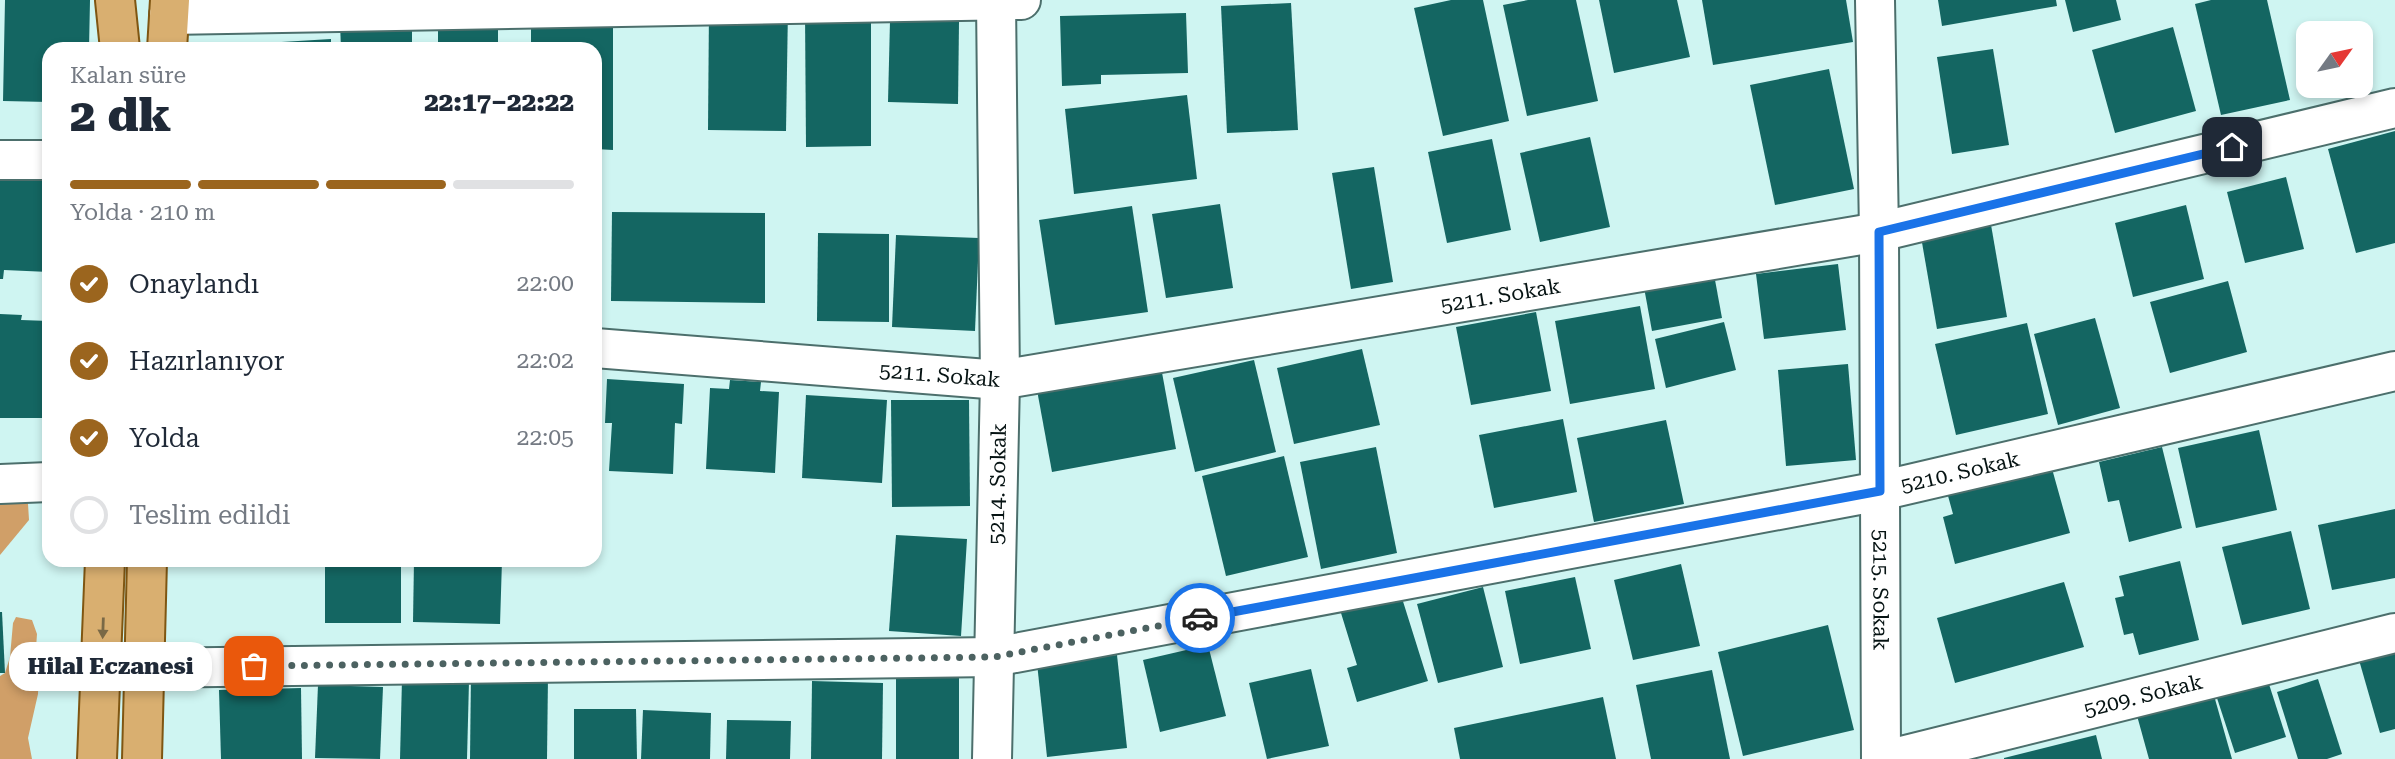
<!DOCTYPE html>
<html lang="tr">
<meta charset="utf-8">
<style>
body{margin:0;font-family:"Roboto Serif",serif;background:#f2f2f3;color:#1f2937;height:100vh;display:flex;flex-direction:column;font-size:26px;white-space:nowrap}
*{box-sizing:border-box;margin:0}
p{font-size:23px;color:#747a83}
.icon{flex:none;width:38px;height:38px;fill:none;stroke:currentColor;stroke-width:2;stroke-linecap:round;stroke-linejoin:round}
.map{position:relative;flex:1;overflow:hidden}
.drawer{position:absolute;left:42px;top:42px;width:560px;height:525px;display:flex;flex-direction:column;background:#fff;border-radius:21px;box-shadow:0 4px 10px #0003}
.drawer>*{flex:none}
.needle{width:46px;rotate:57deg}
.fabs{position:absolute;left:2296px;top:21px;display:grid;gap:14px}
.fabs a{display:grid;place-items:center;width:77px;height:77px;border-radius:14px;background:#fff;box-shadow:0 4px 10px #0003;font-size:35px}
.pin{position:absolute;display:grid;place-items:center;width:60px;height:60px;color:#fff;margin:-30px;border-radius:14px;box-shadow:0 4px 10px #0006}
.courier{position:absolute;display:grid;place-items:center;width:70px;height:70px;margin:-35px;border:5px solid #1a73e8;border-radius:50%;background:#fff;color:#222;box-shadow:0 2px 9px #0007}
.bubble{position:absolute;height:49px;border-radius:21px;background:#fff;box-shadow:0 4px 10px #0003;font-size:23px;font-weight:800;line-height:49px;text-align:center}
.overview em{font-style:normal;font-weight:800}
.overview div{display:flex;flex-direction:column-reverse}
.overview{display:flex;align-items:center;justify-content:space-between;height:119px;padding:0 28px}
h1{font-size:46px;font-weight:800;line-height:52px}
.bar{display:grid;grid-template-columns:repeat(4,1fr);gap:10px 7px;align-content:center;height:84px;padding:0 28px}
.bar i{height:9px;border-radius:5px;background:#e0e1e3}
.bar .current{background:#9b651e}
.bar p{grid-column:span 4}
ol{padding:0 28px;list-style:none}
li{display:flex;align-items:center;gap:21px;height:77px}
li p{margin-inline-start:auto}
li .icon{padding:7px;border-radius:50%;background:#9b651e;color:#fff;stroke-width:4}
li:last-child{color:#747a83}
li i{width:38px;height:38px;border:4px solid #e0e1e3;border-radius:50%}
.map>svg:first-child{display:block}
.forest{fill:#d09f68}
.building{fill:#146662}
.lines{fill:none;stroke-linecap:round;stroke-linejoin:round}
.minor-casing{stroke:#4c6f6c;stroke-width:42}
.primary-casing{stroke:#7f5612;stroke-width:42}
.minor{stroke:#fff;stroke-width:38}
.primary{stroke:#d9af70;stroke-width:38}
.oneway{fill:#7a6946}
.done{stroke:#4c6261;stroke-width:7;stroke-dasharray:0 12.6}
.route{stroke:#1a73e8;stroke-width:9}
.labels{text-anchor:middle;stroke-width:7;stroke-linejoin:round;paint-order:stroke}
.street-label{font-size:21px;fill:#061313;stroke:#fff}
</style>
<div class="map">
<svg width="2395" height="759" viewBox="0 0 2395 759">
<rect width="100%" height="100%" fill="#cff5f2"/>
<g class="forest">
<polygon points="0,485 22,491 28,504 29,520 0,555"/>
<polygon points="16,617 32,620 37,634 36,648 39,666 38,694 28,738 32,759 0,759 0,676 5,673 10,657 13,623"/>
</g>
<g class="building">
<polygon points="5,0 90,0 89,49 49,49 49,102 3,101"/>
<polygon points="1451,0 1483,0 1509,121 1443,136 1414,8"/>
<polygon points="1528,0 1576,0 1598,101 1527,116 1503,5"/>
<polygon points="1599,0 1677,0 1690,57 1614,73"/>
<polygon points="1702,0 1846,0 1853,42 1713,65"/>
<polygon points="1938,0 2056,0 2057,6 1942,26"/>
<polygon points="2065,0 2116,0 2121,20 2073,32"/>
<polygon points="2211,0 2267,0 2290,100 2221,115 2195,4"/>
<polygon points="1291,3 1298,130 1227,133 1221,6"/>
<polygon points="709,8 788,8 786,131 708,130"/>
<polygon points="805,13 871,13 871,146 806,147"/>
<polygon points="1186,13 1188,73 1101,75 1101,84 1062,86 1060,16"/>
<polygon points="531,19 613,19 613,150 595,149 595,49 531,49"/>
<rect x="438" y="21" width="60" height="28"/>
<polygon points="890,21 959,22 958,104 888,102"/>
<polygon points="340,23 412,23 412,49 341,49"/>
<polygon points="2173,27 2196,111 2115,133 2092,50"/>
<polygon points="331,39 331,49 265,49 265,43"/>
<polygon points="1993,49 2009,145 1952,154 1937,57"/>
<polygon points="1829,69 1854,189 1775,205 1750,85"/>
<polygon points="1187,95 1197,179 1074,194 1065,109"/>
<polygon points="2395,131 2395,243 2356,253 2328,149"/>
<polygon points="1590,137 1610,227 1540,242 1520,153"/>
<polygon points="1492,139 1511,230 1447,243 1428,152"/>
<polygon points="1374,167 1393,282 1351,289 1332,173"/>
<polygon points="2286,177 2304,249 2245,263 2227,192"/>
<polygon points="0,178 49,180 49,272 4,270 3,279 0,279"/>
<polygon points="1220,204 1233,288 1166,298 1152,214"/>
<polygon points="2186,205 2204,279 2133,297 2115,223"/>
<polygon points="1132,206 1148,312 1055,325 1039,220"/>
<polygon points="612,212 765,213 765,303 611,301"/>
<polygon points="1990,219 2007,317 1937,329 1920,231"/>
<polygon points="818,233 889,234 889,322 817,321"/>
<polygon points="896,235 979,238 975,331 892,327"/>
<polygon points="1838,264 1846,330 1764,339 1756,274"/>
<polygon points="1713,269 1722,318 1652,331 1643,282"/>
<polygon points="2228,281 2247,352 2170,373 2150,302"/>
<polygon points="1640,306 1655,389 1570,404 1555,321"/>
<polygon points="1536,312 1551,391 1471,405 1456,327"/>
<polygon points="0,314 22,315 21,320 49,321 49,418 0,418"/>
<polygon points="2095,318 2120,408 2058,425 2034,334"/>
<polygon points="1724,322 1736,370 1666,388 1655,339"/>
<polygon points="2027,323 2048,414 1956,435 1935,344"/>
<polygon points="1362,349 1380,425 1294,444 1277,368"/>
<polygon points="1254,360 1276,452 1195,472 1173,378"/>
<polygon points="1848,364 1856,460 1786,466 1778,370"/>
<polygon points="1161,367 1176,449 1052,472 1037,390"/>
<polygon points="607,379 684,384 682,424 675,423 673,474 609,471 612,423 605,423"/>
<polygon points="730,380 761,382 760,391 779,392 775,473 706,469 710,388 729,389"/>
<polygon points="806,395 887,400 882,483 802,478"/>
<polygon points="891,400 969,400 970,506 892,507"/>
<polygon points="1563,419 1577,492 1494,508 1479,435"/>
<polygon points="1666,420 1684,504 1594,522 1577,438"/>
<polygon points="2259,430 2277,510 2196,528 2178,448"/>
<polygon points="1376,447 1397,553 1321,569 1300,462"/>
<polygon points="2162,447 2182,528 2129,542 2119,500 2108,502 2099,462"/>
<polygon points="1284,456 1308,557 1226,576 1202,476"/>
<polygon points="2049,458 2070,533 1955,564 1943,517 1953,514 1945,485"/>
<polygon points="2395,509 2395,578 2332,590 2318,525"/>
<polygon points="2291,531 2310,609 2242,625 2222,547"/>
<polygon points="896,535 967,539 961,636 889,631"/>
<rect x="325" y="560" width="76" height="63"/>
<polygon points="414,560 502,560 500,624 413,622"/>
<polygon points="2180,561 2199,640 2139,655 2133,633 2124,635 2115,598 2124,596 2119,576"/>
<polygon points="1681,564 1700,646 1633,660 1614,580"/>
<polygon points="1575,577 1591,649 1520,664 1505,591"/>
<polygon points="2064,582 2084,647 1955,683 1937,618"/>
<polygon points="1483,587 1503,667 1438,683 1417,604"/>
<polygon points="1401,595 1428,681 1357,702 1347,668 1357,665 1341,613"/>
<polygon points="0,612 2,612 5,673 0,673"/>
<polygon points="1828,625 1854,730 1743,756 1718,652"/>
<polygon points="1208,645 1226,716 1160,732 1143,660"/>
<polygon points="2395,650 2395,729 2380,733 2359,660"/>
<polygon points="1117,655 1127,748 1047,757 1037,663"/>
<polygon points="1311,669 1329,746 1267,759 1249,683"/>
<polygon points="1712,670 1730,759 1651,759 1636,685"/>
<polygon points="471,673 548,675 547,759 470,759"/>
<polygon points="896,676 959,677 959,759 896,759"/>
<polygon points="2267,678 2286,737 2235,753 2216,695"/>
<polygon points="402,679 469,681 467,759 400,759"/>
<polygon points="2318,679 2342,754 2327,759 2298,759 2277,692"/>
<polygon points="812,681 883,683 882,759 811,759"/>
<polygon points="318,685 383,687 380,759 315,758"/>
<polygon points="301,688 302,759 221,759 219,690"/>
<polygon points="2213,692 2232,759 2149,759 2136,712"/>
<polygon points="1603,697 1616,759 1460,759 1454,728"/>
<polygon points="574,709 636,709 637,759 574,759"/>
<polygon points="643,710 711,713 710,759 641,759"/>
<polygon points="727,720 791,721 790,759 726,759"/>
<polygon points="2096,735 2102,759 2004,759 2004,758"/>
</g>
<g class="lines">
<defs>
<g id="minor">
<path id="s1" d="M1875,0L1879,232L1881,759"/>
<polyline points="169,15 1021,0"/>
<polyline points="0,160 49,160"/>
<path id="s2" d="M595,348L1000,380L1879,232L2395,108"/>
<polyline points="0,484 49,482"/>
<path id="s3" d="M144,668L994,657L1880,491L2395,371"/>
<path id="s4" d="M992,759L1000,380L996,0"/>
<path id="s5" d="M1890,759L2395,633"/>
</g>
<g id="primary">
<polyline points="115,0 120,49"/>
<polyline points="167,49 170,0"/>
<polyline points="97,759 105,560"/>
<polyline points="142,759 147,560"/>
</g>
</defs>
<use href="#minor" class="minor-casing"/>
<use href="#primary" class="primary-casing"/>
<use href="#minor" class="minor"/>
<use href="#primary" class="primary"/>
</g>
<defs><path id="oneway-solid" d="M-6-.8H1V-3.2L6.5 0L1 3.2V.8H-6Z" transform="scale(1.75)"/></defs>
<use class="oneway" href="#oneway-solid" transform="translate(103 628) rotate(92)"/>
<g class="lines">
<polyline class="done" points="254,666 994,657 1200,618"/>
<polyline class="route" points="1200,618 1880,491 1879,232 2232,147"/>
</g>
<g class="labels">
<g class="street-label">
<text dy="7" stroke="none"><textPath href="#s2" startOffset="914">5211. Sokak</textPath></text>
<text dy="7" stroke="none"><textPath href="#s2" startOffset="346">5211. Sokak</textPath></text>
<text dy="7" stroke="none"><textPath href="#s3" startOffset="1834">5210. Sokak</textPath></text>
<text dy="7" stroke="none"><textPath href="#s4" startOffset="275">5214. Sokak</textPath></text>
<text dy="7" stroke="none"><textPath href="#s1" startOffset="590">5215. Sokak</textPath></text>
<text dy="7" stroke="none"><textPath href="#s5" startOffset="261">5209. Sokak</textPath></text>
</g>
</g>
</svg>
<div class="fabs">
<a><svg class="needle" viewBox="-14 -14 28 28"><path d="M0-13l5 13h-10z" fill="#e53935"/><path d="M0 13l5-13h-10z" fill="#747a83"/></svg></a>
</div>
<div class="pin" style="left:254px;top:666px;background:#ea580c"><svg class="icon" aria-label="bag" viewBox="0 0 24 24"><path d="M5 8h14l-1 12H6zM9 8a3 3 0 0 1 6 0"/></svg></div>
<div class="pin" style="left:2232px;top:147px;background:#1f2937"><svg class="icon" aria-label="home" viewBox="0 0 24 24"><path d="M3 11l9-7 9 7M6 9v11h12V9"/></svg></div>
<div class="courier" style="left:1200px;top:618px"><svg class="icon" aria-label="car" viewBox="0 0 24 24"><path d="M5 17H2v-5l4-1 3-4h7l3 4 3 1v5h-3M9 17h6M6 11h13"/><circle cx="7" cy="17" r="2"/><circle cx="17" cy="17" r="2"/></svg></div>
<div class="bubble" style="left:9px;top:642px;width:203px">Hilal Eczanesi</div>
<section class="drawer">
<div class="overview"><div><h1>2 dk</h1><p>Kalan süre</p></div><em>22:17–22:22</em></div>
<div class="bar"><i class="current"></i><i class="current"></i><i class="current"></i><i></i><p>Yolda · 210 m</p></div>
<ol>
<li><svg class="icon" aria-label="check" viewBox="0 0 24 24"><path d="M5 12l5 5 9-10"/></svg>Onaylandı<p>22:00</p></li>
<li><svg class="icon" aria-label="check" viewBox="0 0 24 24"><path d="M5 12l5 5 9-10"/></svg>Hazırlanıyor<p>22:02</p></li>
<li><svg class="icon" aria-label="check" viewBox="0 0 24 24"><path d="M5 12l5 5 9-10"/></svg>Yolda<p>22:05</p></li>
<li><i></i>Teslim edildi</li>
</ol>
</section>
</div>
